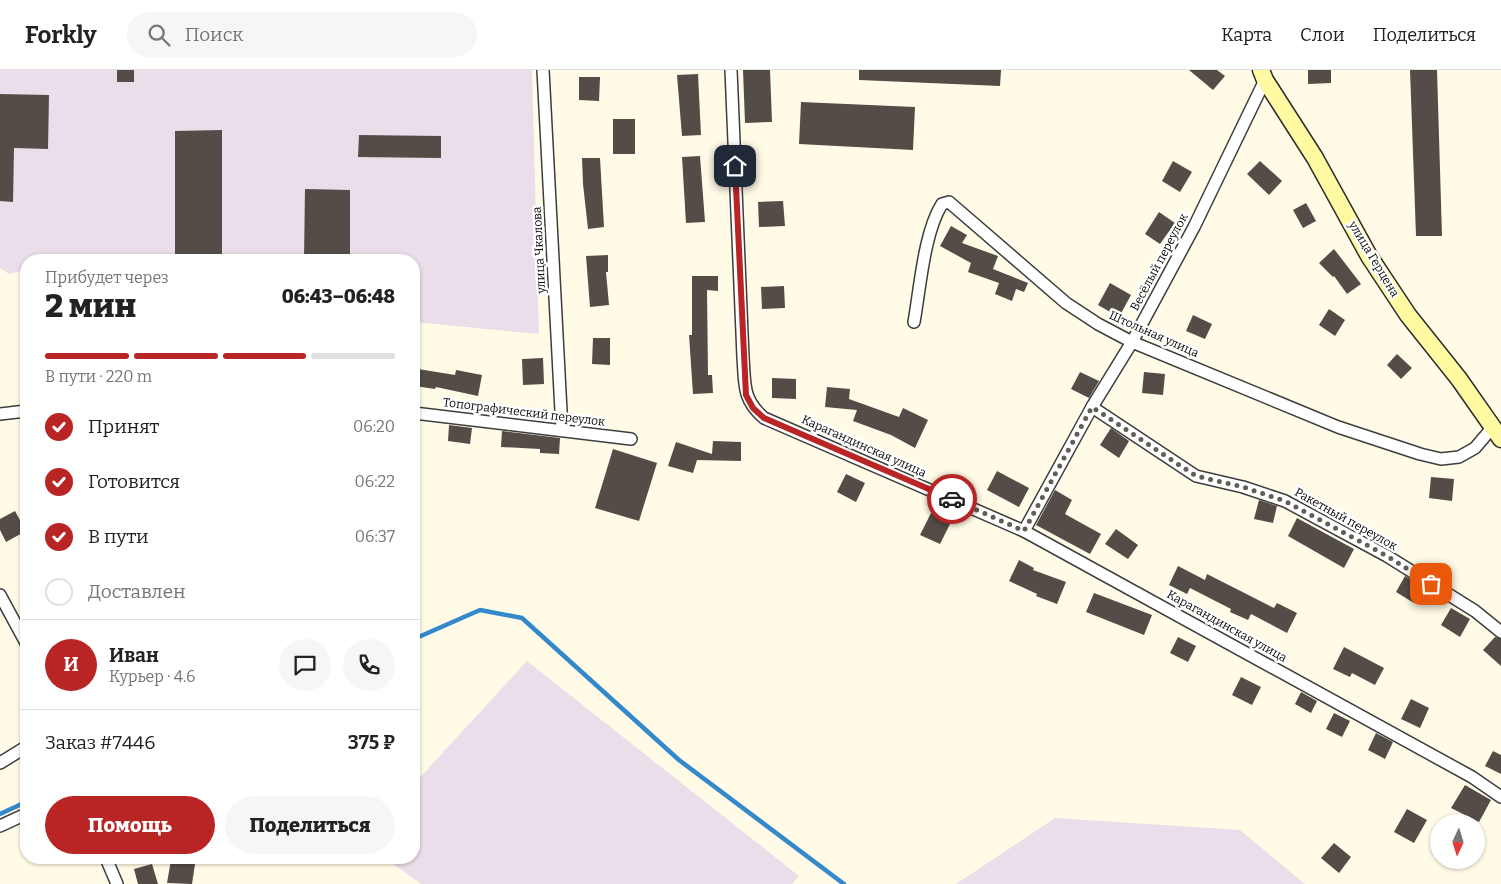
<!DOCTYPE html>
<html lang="ru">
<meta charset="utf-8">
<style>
body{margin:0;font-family:Bitter,serif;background:#f6f6f6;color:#222;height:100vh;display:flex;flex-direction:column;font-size:19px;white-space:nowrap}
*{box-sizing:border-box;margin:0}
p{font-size:16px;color:#767676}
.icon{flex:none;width:28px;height:28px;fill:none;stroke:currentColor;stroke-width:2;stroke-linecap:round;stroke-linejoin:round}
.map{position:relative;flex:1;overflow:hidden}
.details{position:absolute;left:20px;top:184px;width:400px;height:610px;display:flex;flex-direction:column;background:#fff;border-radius:20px;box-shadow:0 1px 4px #0004}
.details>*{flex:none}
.needle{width:32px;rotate:184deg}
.fabs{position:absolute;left:1430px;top:744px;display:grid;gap:10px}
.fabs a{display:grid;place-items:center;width:55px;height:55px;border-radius:50%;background:#fff;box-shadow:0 1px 4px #0004;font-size:25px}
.pin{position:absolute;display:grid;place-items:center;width:42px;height:42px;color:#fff;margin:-21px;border-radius:10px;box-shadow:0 2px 8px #0006}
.courier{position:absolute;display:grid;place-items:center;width:50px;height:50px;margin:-25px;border:4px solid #b92425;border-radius:50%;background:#fff;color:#222;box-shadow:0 1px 6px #0007}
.headline em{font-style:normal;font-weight:800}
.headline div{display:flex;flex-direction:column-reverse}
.headline{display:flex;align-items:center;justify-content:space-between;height:85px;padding:0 25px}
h1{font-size:32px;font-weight:800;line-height:38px}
.bar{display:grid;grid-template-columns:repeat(4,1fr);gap:8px 5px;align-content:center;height:60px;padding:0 25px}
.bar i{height:6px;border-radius:4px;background:#e0e0e0}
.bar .on{background:#b92425}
.bar p{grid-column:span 4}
.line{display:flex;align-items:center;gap:12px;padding:0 25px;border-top:1px solid #e0e0e0}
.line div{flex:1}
.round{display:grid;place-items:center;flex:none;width:52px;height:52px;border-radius:26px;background:#f6f6f6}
ol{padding:0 25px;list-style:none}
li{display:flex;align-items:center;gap:15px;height:55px}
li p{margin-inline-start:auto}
li .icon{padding:5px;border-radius:50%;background:#b92425;color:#fff;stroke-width:4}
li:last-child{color:#767676}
li i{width:28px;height:28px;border:2px solid #e0e0e0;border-radius:50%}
.cta{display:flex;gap:10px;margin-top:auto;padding:10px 25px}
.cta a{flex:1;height:58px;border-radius:30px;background:#b92425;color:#fff;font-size:20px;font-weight:800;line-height:58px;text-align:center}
.cta a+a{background:#f6f6f6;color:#222}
header{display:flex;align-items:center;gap:30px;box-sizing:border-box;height:70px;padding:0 25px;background:#fff;border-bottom:1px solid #e0e0e0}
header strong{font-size:24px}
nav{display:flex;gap:28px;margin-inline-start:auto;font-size:18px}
.search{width:350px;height:45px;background:#f6f6f6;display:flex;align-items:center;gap:12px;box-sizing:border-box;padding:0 18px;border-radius:28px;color:#767676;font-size:19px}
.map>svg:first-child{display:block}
.industrial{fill:#e9deea}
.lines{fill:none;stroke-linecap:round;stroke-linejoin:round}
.stream{stroke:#3489cd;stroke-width:4.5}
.building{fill:#534c47}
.street-casing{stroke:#3d3d3d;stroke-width:14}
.secondary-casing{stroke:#2c2c2c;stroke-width:19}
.street{stroke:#fff;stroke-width:11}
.secondary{stroke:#fff9a2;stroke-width:16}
.done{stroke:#605e57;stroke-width:5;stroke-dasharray:0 9}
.route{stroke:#b92425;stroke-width:6}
.labels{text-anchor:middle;stroke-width:5;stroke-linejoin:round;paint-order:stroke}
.street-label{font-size:12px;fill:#0a0a0a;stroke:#fff}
</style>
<header>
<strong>Forkly</strong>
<div class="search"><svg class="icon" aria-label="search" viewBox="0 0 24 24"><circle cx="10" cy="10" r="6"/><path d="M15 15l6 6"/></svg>Поиск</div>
<nav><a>Карта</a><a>Слои</a><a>Поделиться</a></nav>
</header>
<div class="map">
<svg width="1501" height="814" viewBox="0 0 1501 814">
<rect width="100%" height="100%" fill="#fffbe7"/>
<g class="industrial">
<polygon points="0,0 532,0 539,264 414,252 414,190 26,190 26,200 9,204 0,198"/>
<polygon points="527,591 799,806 792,814 421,814 385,788 414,788 414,714"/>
<polygon points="1055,748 1240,760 1305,814 956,814"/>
</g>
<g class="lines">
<g class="stream">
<polyline points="414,569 480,540 522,548 679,690 844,814"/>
<polyline points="0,744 26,732"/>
</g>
</g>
<g class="building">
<rect x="117" y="0" width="17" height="12"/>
<polygon points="743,0 770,0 772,52 745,53"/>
<polygon points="859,0 1001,0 1000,16 859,10"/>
<polygon points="1189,0 1217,0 1225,6 1213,20"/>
<polygon points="1308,0 1331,0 1331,13 1308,14"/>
<polygon points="1410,0 1437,0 1442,166 1416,166"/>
<polygon points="698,4 701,65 682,66 677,5"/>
<polygon points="579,7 600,7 599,31 579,30"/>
<polygon points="0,24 49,25 48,79 14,78 13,132 0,131"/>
<polygon points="801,32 915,37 913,80 799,74"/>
<rect x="613" y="49" width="22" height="35"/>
<polygon points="222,60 222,190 175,190 175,61"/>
<polygon points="359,65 441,66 441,88 358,87"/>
<polygon points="700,86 705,152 686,153 682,87"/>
<polygon points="582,88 600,88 604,157 588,159 583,114"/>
<polygon points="1173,91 1192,102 1180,122 1162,111"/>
<polygon points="1260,91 1282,111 1269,125 1247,104"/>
<polygon points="305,119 350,120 350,190 304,190"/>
<polygon points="783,131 785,156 759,157 758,132"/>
<polygon points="1306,133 1316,151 1303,158 1293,140"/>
<polygon points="1159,142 1175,153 1160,174 1145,164"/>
<polygon points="951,156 967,165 962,173 998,186 993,199 1028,213 1024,222 1016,219 1012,231 995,224 999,213 968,202 971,193 940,176"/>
<polygon points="1334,179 1361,214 1347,224 1334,206 1333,207 1319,193"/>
<polygon points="608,185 608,202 606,202 609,235 590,237 586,186"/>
<polygon points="692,206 718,206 718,221 707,220 708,305 712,305 713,323 693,324 689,265 692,265"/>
<polygon points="1110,213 1131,225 1119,247 1098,235"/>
<polygon points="784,216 785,238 762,239 761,217"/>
<polygon points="1329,239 1345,250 1335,266 1319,255"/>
<polygon points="1193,245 1212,254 1205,269 1186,261"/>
<polygon points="593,268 610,268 610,295 592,294"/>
<polygon points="1397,284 1412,298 1401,309 1387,295"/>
<polygon points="543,288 544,314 523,315 522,289"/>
<polygon points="418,299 455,305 456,300 482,305 478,326 436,317 435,319 415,316"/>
<polygon points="1080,302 1099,311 1089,328 1071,319"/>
<polygon points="1144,302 1165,304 1163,325 1142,323"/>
<polygon points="772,308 796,309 796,329 772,328"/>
<polygon points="827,317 850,319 849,329 899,347 903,338 928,350 915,378 891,365 853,351 857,340 825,337"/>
<polygon points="449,355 472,358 470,374 448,371"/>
<polygon points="1111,358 1129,371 1119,388 1100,375"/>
<polygon points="502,361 560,368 559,384 540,383 540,379 501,377"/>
<polygon points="713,371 741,372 741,391 697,390 693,403 668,396 676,372 712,384"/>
<polygon points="613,379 657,393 639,451 595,438"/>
<polygon points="997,401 1029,418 1019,437 987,420"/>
<polygon points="846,404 865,413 856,432 837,422"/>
<polygon points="1431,407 1454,409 1452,431 1429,428"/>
<polygon points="1055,420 1072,430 1065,444 1101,464 1090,484 1036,455"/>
<polygon points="1259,430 1277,436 1273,453 1254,449"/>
<polygon points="15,441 26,461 6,472 0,460 0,449"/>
<polygon points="931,443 951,452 940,474 920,465"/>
<polygon points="1297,448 1354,479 1344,498 1288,466"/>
<polygon points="1116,459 1138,475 1128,489 1105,474"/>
<polygon points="1019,490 1034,498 1033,500 1066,512 1057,534 1036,526 1037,524 1009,511"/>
<polygon points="1178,496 1205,510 1207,504 1274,538 1277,533 1297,543 1287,563 1251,544 1248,550 1230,542 1231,539 1190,518 1187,524 1169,515"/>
<polygon points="1405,506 1424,518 1414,533 1396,522"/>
<polygon points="1094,523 1152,545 1144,565 1086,542"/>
<polygon points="1451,538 1470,549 1460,567 1441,555"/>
<polygon points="1178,567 1196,576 1188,592 1170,583"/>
<polygon points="1495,567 1501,569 1501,596 1483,580"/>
<polygon points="1344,577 1384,598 1375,615 1352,603 1350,607 1333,599"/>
<polygon points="1241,607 1261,617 1252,635 1232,625"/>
<polygon points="1301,622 1317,631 1311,643 1295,634"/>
<polygon points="1411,629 1429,638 1420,658 1401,649"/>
<polygon points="1334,643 1350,651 1342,667 1326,659"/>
<polygon points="1376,663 1393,672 1385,689 1368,680"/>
<polygon points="1493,681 1501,685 1501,704 1485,696"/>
<polygon points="1465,715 1491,730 1479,752 1451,738"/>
<polygon points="1407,739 1427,750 1414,773 1394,762"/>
<polygon points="1334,773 1351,787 1339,803 1321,788"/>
<polygon points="171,790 195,794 192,814 167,813"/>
<polygon points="152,794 158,814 138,814 134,799"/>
</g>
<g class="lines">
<defs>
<g id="street">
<polyline points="543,0 562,360"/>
<path d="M731,0L743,287C745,314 742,329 764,348L1024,461L1472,707L1501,727"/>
<path d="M914,252C920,219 924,162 942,134L949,132L1066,233L1098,254L1132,272L1338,357L1420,384L1441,389L1459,387L1475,378L1492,358"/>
<polyline points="1092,337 1196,406 1243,417 1285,431 1387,486 1475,541 1501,562"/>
<polyline points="414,343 631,369"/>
<polyline points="0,344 26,341"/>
<polyline points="1024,461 1092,337 1132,272 1194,157 1265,10"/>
<polyline points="0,525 26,573"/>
<polyline points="0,693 26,677"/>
<polyline points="0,756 26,744"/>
<polyline points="106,788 117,814"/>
</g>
<polyline id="secondary" points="1261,0 1265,10 1315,88 1369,186 1408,245 1459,309 1501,369"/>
</defs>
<use href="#street" class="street-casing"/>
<use href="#secondary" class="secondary-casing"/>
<use href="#street" class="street"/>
<use href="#secondary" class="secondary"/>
</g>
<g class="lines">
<polyline class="done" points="952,429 1024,461 1092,337 1196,406 1243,417 1285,431 1387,486 1431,514"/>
<polyline class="route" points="735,96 746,325 753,338 764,348 952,429"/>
</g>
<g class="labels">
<g class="street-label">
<text transform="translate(539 180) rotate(-93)" y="4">улица Чкалова</text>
<text transform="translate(1374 189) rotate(59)" y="4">улица Герцена</text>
<text transform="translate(1159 192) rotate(-62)" y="4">Весёлый переулок</text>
<text transform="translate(1154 264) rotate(24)" y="4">Штольная улица</text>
<text transform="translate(524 342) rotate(7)" y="4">Топографический переулок</text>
<text transform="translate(864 376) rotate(24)" y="4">Карагандинская улица</text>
<text transform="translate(1346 449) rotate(29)" y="4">Ракетный переулок</text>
<text transform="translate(1227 556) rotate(29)" y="4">Карагандинская улица</text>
</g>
</g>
</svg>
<div class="fabs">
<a><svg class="needle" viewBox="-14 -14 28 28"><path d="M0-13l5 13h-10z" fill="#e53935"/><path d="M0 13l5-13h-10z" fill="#767676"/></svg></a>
</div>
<div class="pin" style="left:1431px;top:514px;background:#ea580c"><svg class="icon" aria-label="bag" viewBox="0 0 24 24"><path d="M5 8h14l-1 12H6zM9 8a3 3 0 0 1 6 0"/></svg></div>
<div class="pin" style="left:735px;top:96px;background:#1f2937"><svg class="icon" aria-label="home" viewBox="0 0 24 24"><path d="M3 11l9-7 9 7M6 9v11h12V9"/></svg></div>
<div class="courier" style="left:952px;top:429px"><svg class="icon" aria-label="car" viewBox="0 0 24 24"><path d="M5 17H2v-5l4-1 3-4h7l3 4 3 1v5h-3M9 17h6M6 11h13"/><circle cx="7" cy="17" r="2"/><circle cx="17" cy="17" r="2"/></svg></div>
<section class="details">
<div class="headline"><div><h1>2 мин</h1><p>Прибудет через</p></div><em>06:43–06:48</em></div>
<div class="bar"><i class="on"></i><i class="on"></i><i class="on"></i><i></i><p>В пути · 220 m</p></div>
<ol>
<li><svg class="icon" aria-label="check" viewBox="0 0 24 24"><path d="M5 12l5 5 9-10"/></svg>Принят<p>06:20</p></li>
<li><svg class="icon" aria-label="check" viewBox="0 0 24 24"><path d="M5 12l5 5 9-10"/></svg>Готовится<p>06:22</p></li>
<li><svg class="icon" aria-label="check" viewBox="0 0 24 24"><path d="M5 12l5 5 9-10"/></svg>В пути<p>06:37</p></li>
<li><i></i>Доставлен</li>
</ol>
<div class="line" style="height:90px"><b class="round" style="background:#b92425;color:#fff">И</b><div><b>Иван</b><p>Курьер · 4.6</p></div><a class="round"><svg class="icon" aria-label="chat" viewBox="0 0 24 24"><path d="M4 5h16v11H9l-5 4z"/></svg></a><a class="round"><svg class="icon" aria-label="phone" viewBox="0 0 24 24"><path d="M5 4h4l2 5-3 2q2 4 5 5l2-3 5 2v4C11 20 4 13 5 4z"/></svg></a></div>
<div class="line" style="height:65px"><div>Заказ #7446</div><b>375 ₽</b></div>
<div class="cta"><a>Помощь</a><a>Поделиться</a></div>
</section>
</div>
